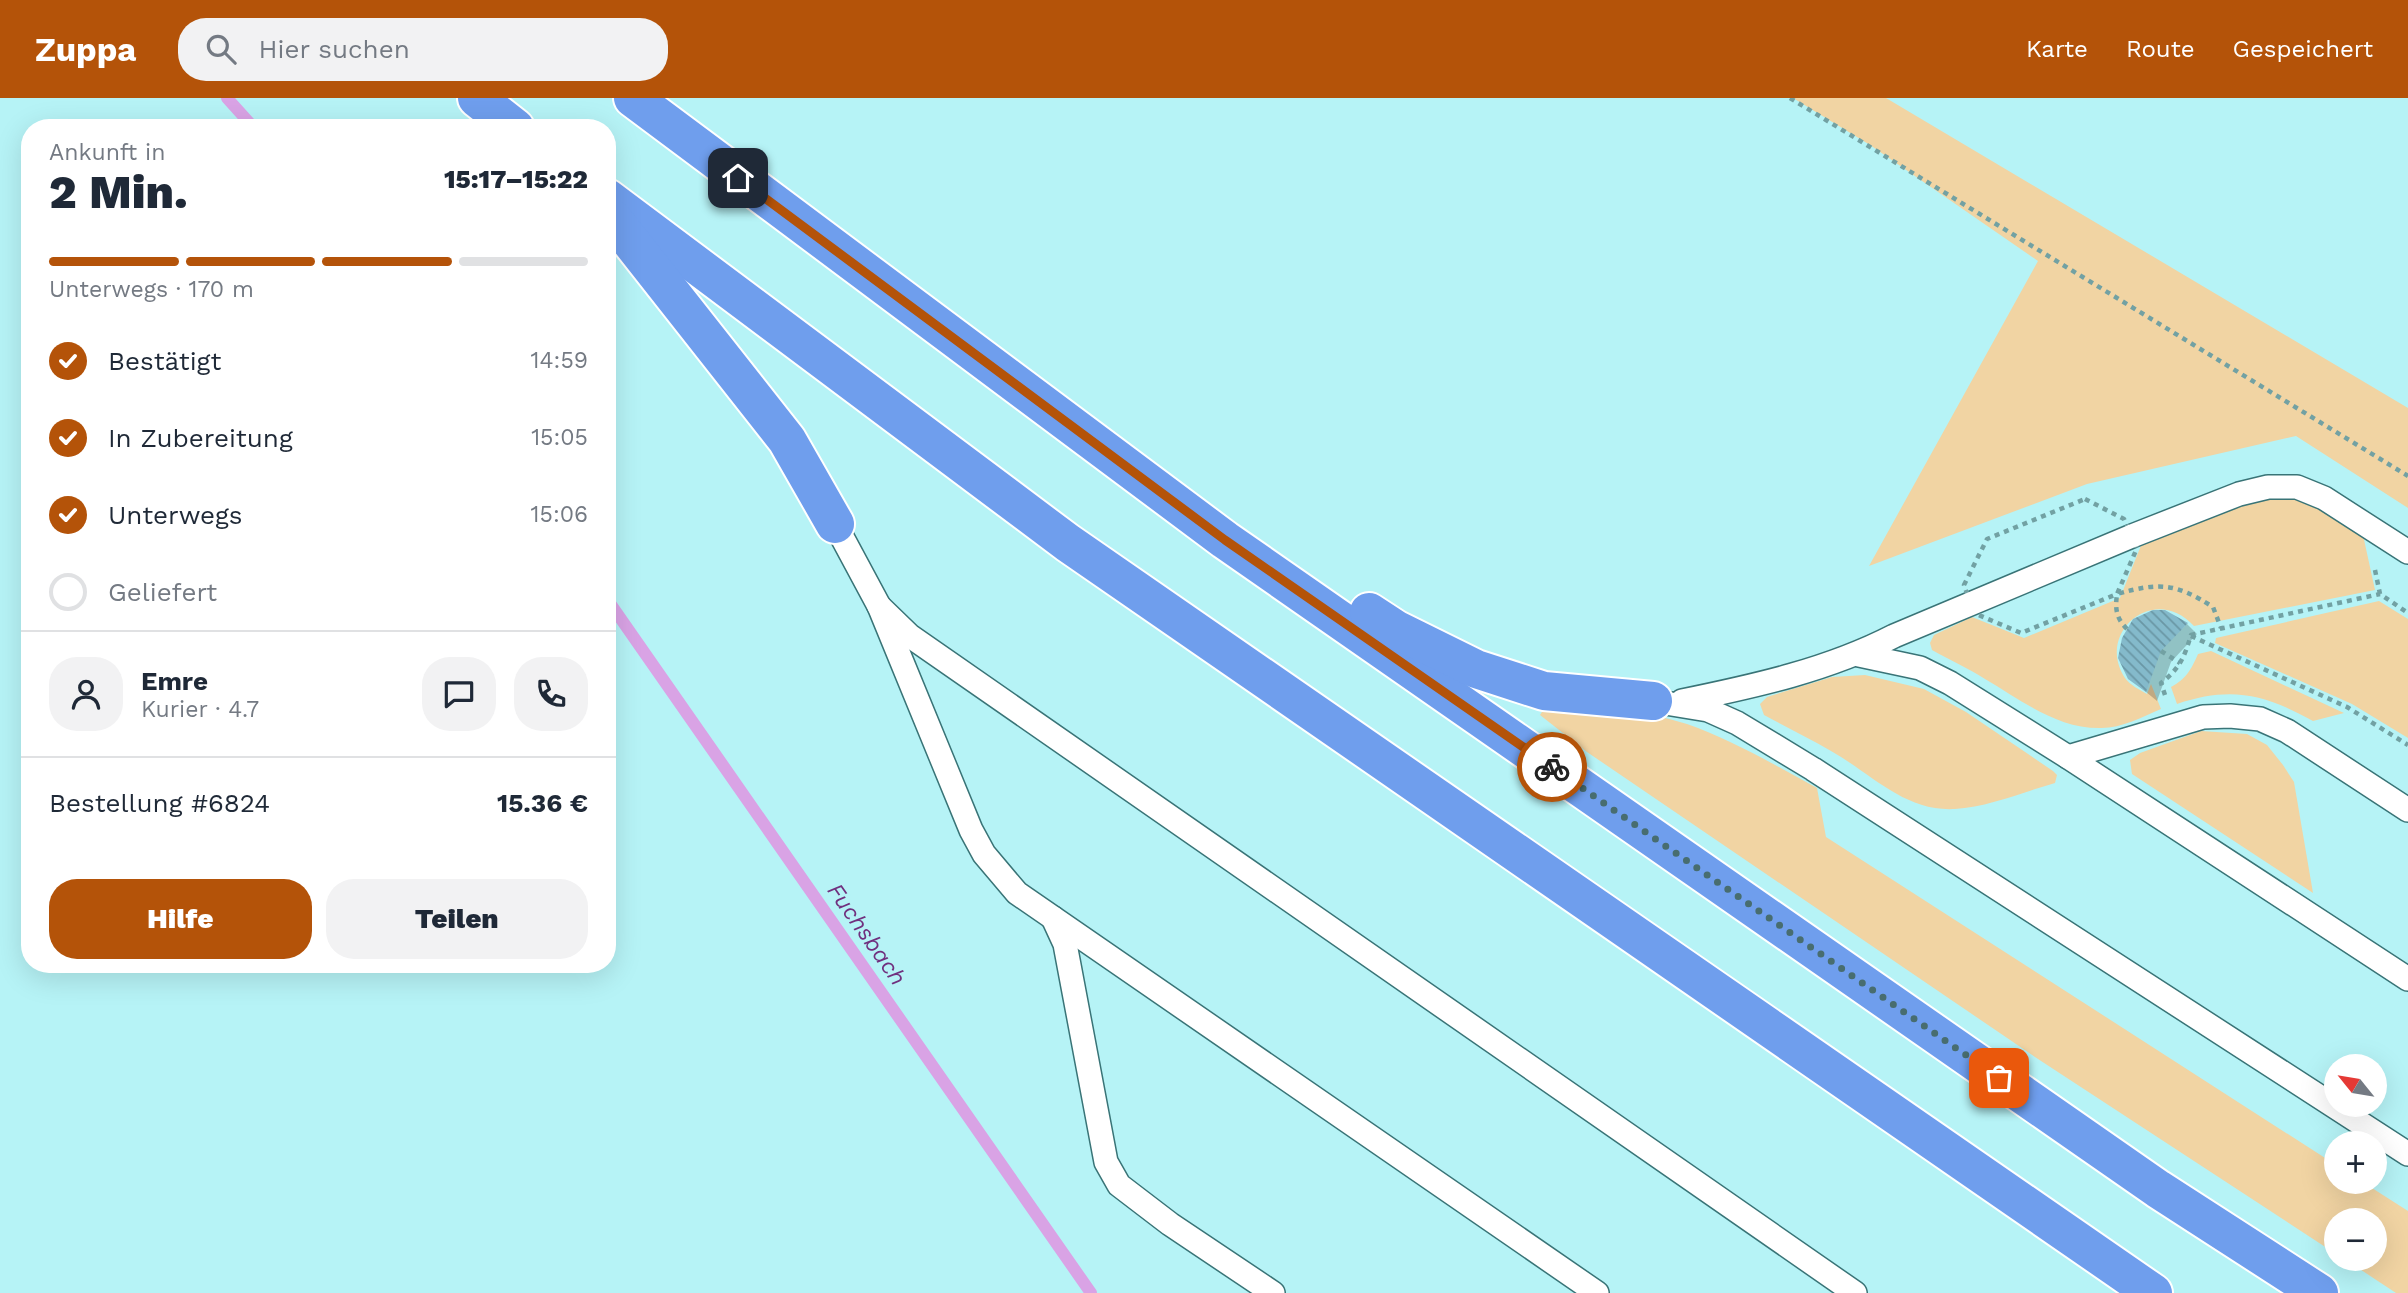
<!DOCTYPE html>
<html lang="de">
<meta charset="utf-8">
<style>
body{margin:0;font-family:"Work Sans",sans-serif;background:#f2f2f3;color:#1f2937;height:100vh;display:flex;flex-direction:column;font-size:26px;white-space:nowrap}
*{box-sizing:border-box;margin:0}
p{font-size:23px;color:#747a83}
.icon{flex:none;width:38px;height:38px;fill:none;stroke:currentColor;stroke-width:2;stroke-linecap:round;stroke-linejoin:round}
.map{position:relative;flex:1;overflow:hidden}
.panel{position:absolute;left:21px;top:21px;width:595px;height:854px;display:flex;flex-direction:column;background:#fff;border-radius:28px;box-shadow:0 7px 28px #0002}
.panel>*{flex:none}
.needle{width:46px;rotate:300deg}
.tools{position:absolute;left:2324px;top:956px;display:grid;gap:14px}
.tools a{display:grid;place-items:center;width:63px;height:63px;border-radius:50%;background:#fff;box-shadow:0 7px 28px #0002;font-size:35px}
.pin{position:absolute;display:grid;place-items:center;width:60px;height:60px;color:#fff;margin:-30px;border-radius:14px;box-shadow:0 4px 10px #0006}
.courier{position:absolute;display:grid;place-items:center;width:70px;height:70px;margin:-35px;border:5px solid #b45309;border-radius:50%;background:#fff;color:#222;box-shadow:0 2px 9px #0007}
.head em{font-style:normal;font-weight:800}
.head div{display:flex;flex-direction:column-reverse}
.head{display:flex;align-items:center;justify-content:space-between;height:119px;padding:0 28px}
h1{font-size:46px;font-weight:800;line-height:52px}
.bar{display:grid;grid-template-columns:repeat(4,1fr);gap:10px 7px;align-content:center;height:84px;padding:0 28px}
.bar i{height:9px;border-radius:5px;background:#e0e1e3}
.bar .current{background:#b45309}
.bar p{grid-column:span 4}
.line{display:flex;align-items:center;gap:18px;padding:0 28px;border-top:2px solid #e0e1e3}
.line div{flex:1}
.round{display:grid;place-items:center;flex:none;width:74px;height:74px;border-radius:28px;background:#f2f2f3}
ol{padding:0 28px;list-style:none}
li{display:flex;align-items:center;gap:21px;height:77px}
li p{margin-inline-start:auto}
li .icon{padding:7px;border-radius:50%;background:#b45309;color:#fff;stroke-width:4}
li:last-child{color:#747a83}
li i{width:38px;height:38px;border:4px solid #e0e1e3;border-radius:50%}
.cta{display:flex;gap:14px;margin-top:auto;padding:14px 28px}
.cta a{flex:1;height:80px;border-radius:28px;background:#b45309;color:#fff;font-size:28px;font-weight:800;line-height:80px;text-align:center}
.cta a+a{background:#f2f2f3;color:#1f2937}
header{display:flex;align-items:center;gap:42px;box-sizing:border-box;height:98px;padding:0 35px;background:#b45309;color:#fff}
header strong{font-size:33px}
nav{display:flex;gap:38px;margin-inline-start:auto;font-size:24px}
.search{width:490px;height:63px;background:#f2f2f3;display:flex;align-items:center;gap:18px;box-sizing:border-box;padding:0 24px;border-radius:28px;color:#747a83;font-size:26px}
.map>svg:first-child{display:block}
.grass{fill:#f1d4a3}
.shadow{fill:#0003}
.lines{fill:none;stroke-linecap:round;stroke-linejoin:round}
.stream{stroke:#d9a3e5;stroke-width:12}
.building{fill:url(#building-back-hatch)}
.service-casing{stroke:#397477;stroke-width:26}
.motorway-casing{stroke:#fff;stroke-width:42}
.path{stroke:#72a1a3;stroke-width:4.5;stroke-dasharray:5 5;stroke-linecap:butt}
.service{stroke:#fff;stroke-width:23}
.motorway{stroke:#6f9eed;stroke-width:38}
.done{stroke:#486d6f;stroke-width:7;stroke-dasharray:0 12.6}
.route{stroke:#b45309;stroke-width:9}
.labels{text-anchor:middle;stroke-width:7;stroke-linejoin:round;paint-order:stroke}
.water-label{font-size:23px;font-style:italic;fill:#70307e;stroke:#b6f3f6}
</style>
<header>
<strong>Zuppa</strong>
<div class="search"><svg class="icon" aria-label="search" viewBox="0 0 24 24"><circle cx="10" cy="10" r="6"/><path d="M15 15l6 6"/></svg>Hier suchen</div>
<nav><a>Karte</a><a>Route</a><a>Gespeichert</a></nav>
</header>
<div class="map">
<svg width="2408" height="1195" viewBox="0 0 2408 1195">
<defs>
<pattern id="building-back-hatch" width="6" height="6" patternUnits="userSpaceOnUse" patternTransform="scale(1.75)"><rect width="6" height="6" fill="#84bacb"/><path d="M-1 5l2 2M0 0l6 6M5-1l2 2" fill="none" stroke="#6a97a5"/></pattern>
</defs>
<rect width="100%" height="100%" fill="#b6f3f6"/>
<g class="grass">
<polygon points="1793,0 1886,0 2408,310 2408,410 2296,338 2087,386 1869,468 2038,163 1870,47"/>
<path d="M2254,399H2297L2325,411L2363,437L2375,492L2194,528C2154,484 2095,535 2125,580C2130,587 2140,592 2147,596L2151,586L2161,611C2142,619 2120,631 2099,630C2056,630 2021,602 1985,581C1968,570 1950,562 1932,552L1930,545L1934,537L1972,519L2024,540L2120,500L2142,445Z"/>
<polygon points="2379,503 2408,521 2408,640 2352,606 2215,545 2216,540"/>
<path d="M2211,553L2344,615L2313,623C2264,596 2231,588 2177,606L2171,589C2186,581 2191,572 2198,556Z"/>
<path d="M1865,577L1924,591L1966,614L2053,673L2057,677L2055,685C2023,694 1988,709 1955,711C1905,714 1872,676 1831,653C1809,640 1786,629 1764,617L1760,606L1767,599L1832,579Z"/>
<path d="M1549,603C1594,609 1643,612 1687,626C1732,642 1775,667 1817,690L1826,739L2336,1067V1083H2361L2408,1113V1195H2396L2343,1160H2375V1122H2336V1156L2038,961L1587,654L1540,617Z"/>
<polygon points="2201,633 2247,636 2267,647 2283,667 2294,684 2313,795 2132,676 2130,662 2140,655"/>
</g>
<polygon class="shadow" points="2187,526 2197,536 2171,564 2157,603 2129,580"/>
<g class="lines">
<g class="stream">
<polyline points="227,0 254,30"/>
<polyline points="607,501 1091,1195"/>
</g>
</g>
<polygon class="building" points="2153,512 2165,512 2188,525 2161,553 2146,594 2128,581 2118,560 2122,540 2133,521"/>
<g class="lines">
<defs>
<g id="service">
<polyline points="835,426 879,508 971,732 984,756 1017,795 1597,1195"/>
<polyline points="879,508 910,538 1855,1195"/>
<polyline points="1859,557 1920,570 1950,585 2068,659 2408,881"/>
<polyline points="1653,603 1708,612 1737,625 1813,671 2408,1056"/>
<path d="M1682,603C1755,588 1828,572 1894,538L2132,438L2239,396L2268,389H2297L2324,400L2408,454"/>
<polyline points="2068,659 2203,619 2230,618 2260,621 2287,633 2408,712"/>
<polyline points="1053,820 1065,846 1106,1064 1119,1087 1170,1126 1273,1195"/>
</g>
<g id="motorway">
<polyline points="477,0 515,30"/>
<polyline points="633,0 1225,442 2158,1091 2319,1195"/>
<polyline points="607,100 1068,445 2153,1195"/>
<polyline points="613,121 787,342 835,426"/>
<polyline points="1369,514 1395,531 1476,571 1544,593 1653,603"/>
</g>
</defs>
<use href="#service" class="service-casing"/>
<use href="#motorway" class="motorway-casing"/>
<g class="path">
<polyline points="1790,0 2408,378"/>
<polygon points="2085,401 2124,421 2137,450 2117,496 2021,535 1974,515 1964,487 1987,441"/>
<polyline points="2375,472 2380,496 2408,515"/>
<path d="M2127,531C2116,520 2115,511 2117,496C2160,484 2175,485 2213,509L2221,530"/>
<polyline points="2191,538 2347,609 2408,647"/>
<polyline points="2161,553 2180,565"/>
<path d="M2165,597L2161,585C2180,570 2184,560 2191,537L2380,496"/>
</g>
<use href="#service" class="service"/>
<use href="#motorway" class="motorway"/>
</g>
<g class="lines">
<polyline class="done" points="1552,669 1999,980"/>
<polyline class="route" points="738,80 1225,442 1552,669"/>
</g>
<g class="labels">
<g class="water-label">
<text transform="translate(867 836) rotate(55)" y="8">Fuchsbach</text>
</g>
</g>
</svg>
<div class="tools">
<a><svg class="needle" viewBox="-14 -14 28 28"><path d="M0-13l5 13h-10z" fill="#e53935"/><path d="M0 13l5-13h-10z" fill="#747a83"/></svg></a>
<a>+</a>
<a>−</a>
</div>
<div class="pin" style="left:1999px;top:980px;background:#ea580c"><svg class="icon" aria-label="bag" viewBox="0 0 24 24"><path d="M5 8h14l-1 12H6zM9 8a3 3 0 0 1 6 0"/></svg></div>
<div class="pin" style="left:738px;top:80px;background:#1f2937"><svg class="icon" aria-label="home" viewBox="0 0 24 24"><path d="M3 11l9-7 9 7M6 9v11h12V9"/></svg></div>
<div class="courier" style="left:1552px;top:669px"><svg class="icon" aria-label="bike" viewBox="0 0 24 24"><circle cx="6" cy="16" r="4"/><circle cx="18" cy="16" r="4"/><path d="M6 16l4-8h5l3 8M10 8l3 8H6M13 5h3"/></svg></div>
<section class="panel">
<div class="head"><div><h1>2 Min.</h1><p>Ankunft in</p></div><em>15:17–15:22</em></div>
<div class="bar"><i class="current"></i><i class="current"></i><i class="current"></i><i></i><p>Unterwegs · 170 m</p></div>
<ol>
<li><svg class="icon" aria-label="check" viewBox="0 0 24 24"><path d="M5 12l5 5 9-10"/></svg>Bestätigt<p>14:59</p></li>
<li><svg class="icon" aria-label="check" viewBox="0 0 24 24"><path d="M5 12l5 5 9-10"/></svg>In Zubereitung<p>15:05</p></li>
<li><svg class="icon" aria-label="check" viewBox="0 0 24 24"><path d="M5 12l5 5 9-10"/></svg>Unterwegs<p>15:06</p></li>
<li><i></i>Geliefert</li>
</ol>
<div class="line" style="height:126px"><a class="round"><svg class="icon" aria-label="person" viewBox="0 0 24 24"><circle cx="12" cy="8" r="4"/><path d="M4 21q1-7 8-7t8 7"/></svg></a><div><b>Emre</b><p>Kurier · 4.7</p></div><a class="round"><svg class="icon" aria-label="chat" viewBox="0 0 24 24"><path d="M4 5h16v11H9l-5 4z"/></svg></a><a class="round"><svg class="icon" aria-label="phone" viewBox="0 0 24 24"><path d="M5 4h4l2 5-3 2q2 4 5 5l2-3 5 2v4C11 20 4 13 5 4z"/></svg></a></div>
<div class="line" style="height:91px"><div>Bestellung #6824</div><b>15.36 €</b></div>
<div class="cta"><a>Hilfe</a><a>Teilen</a></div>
</section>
</div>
